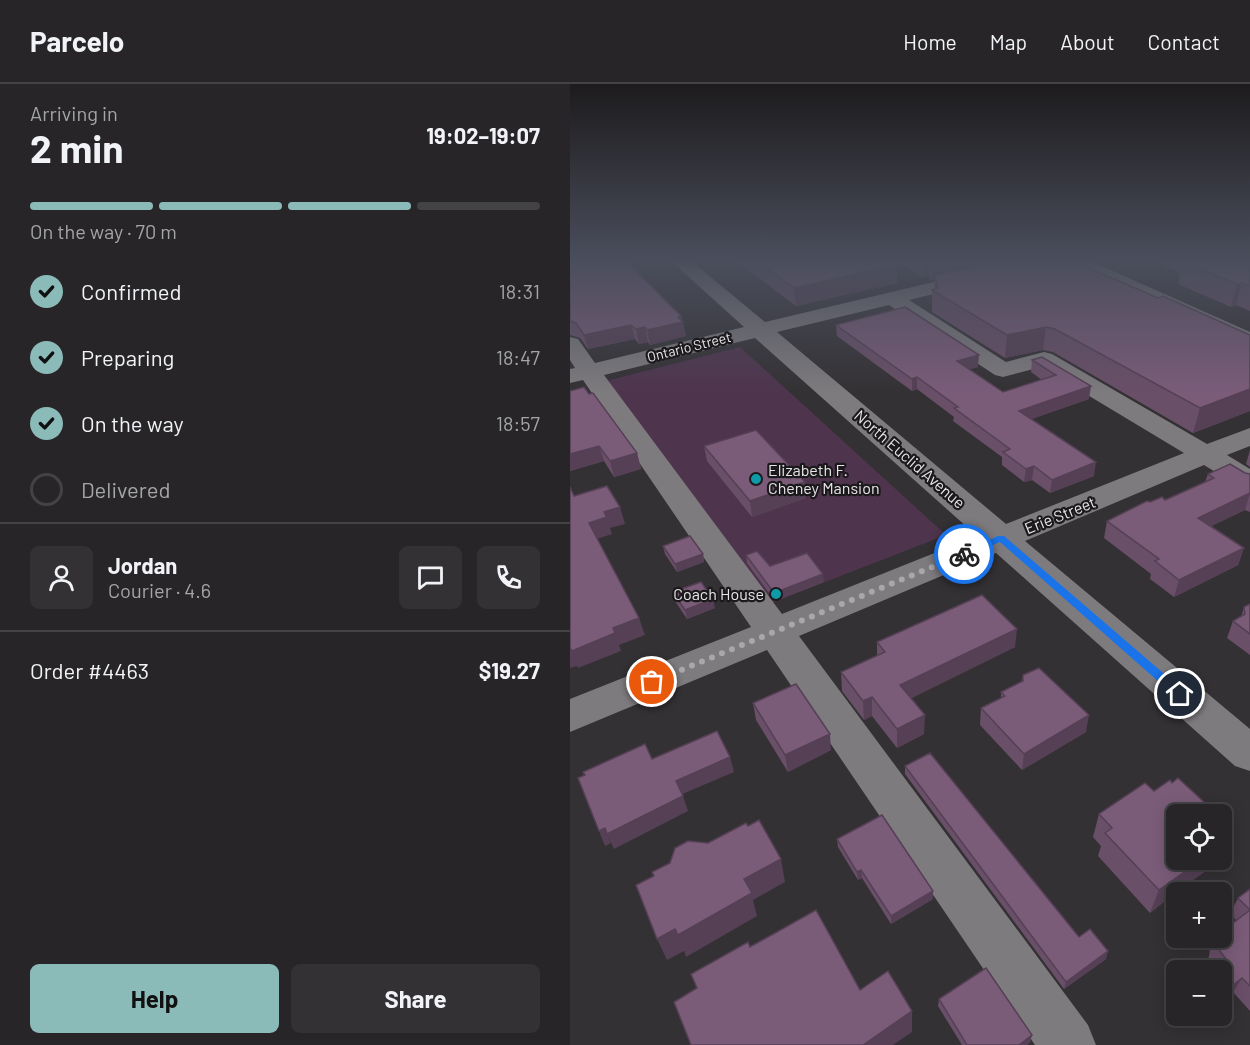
<!DOCTYPE html>
<meta charset="utf-8">
<style>
body{margin:0;font-family:Barlow,sans-serif;background:#333133;color:#f1f3f6;height:100vh;display:flex;flex-direction:column;font-size:22px;white-space:nowrap}
*{box-sizing:border-box;margin:0}
p{font-size:20px;color:#a4a5a7}
.icon{flex:none;width:33px;height:33px;fill:none;stroke:currentColor;stroke-width:2;stroke-linecap:round;stroke-linejoin:round}
.map{position:relative;flex:1;overflow:hidden}
.drawer{display:flex;flex-direction:column;background:#272527;width:570px}
.drawer>*{flex:none}
.controls{position:absolute;left:596px;top:720px;display:grid;gap:12px}
.controls a{display:grid;place-items:center;width:66px;height:66px;border-radius:9px;background:#272527;box-shadow:0 3px 15px #0003,0 0 0 2px #434244;font-size:30px}
.pin{position:absolute;display:grid;place-items:center;width:51px;height:51px;color:#fff;margin:-26px;border:3px solid #fff;border-radius:50%;box-shadow:0 2px 6px #0007}
.courier{position:absolute;display:grid;place-items:center;width:60px;height:60px;margin:-30px;border:4px solid #1a73e8;border-radius:50%;background:#fff;color:#222;box-shadow:0 2px 8px #0007}
.overview em{font-style:normal;font-weight:700}
.overview div{display:flex;flex-direction:column-reverse}
.overview{display:flex;align-items:center;justify-content:space-between;height:102px;padding:0 30px}
h1{font-size:39px;font-weight:700;line-height:45px}
.bar{display:grid;grid-template-columns:repeat(4,1fr);gap:9px 6px;align-content:center;height:72px;padding:0 30px}
.bar i{height:8px;border-radius:4px;background:#434244}
.bar .active{background:#8bbbb9}
.bar p{grid-column:span 4}
.line{display:flex;align-items:center;gap:15px;padding:0 30px;border-top:2px solid #434244}
.line div{flex:1}
.round{display:grid;place-items:center;flex:none;width:63px;height:63px;border-radius:9px;background:#333133}
ol{padding:0 30px;list-style:none}
li{display:flex;align-items:center;gap:18px;height:66px}
li p{margin-inline-start:auto}
li .icon{padding:6px;border-radius:50%;background:#8bbbb9;color:#111;stroke-width:4}
li:last-child{color:#a4a5a7}
li i{width:33px;height:33px;border:3px solid #434244;border-radius:50%}
.button{display:flex;gap:12px;margin-top:auto;padding:12px 30px}
.button a{flex:1;height:69px;border-radius:9px;background:#8bbbb9;color:#111;font-size:24px;font-weight:700;line-height:69px;text-align:center}
.button a+a{background:#333133;color:#f1f3f6}
header{display:flex;align-items:center;gap:36px;box-sizing:border-box;height:84px;padding:0 30px;background:#272527;border-bottom:2px solid #434244}
header strong{font-size:28px}
nav{display:flex;gap:33px;margin-inline-start:auto;font-size:21px}
main{display:flex;flex:1;min-height:0}
.map>svg:first-child{display:block}
.green{fill:#4e354d}
.lines{fill:none;stroke-linecap:round;stroke-linejoin:round}
.minor{fill:#7e7b7e;fill-rule:evenodd}
.wall{fill:#694f68}
.shaded-wall{fill:#554055}
.building{fill:#7a5c79;stroke:#554055;stroke-width:1.5}
.route{fill:#1a73e8}
.done{stroke:#a9a7a9;stroke-width:6;stroke-dasharray:0 10.8}
.culture-dot{fill:#0f9aa8;stroke:#1b191b;stroke-width:2}
.labels{text-anchor:middle;stroke-width:4.5;stroke-linejoin:round;paint-order:stroke}
.far-street-label{font-size:14px;fill:#e8e6e8;stroke:#1b191b}
.street-label{font-size:16px;fill:#e8e6e8;stroke:#1b191b}
.poi-label{font-size:16px;fill:#e8e6e8;stroke:#1b191b;text-anchor:start}
</style>
<header>
<strong>Parcelo</strong>
<nav><a>Home</a><a>Map</a><a>About</a><a>Contact</a></nav>
</header>
<main>
<section class="drawer">
<div class="overview"><div><h1>2 min</h1><p>Arriving in</p></div><em>19:02–19:07</em></div>
<div class="bar"><i class="active"></i><i class="active"></i><i class="active"></i><i></i><p>On the way · 70 m</p></div>
<ol>
<li><svg class="icon" aria-label="check" viewBox="0 0 24 24"><path d="M5 12l5 5 9-10"/></svg>Confirmed<p>18:31</p></li>
<li><svg class="icon" aria-label="check" viewBox="0 0 24 24"><path d="M5 12l5 5 9-10"/></svg>Preparing<p>18:47</p></li>
<li><svg class="icon" aria-label="check" viewBox="0 0 24 24"><path d="M5 12l5 5 9-10"/></svg>On the way<p>18:57</p></li>
<li><i></i>Delivered</li>
</ol>
<div class="line" style="height:108px"><a class="round"><svg class="icon" aria-label="person" viewBox="0 0 24 24"><circle cx="12" cy="8" r="4"/><path d="M4 21q1-7 8-7t8 7"/></svg></a><div><b>Jordan</b><p>Courier · 4.6</p></div><a class="round"><svg class="icon" aria-label="chat" viewBox="0 0 24 24"><path d="M4 5h16v11H9l-5 4z"/></svg></a><a class="round"><svg class="icon" aria-label="phone" viewBox="0 0 24 24"><path d="M5 4h4l2 5-3 2q2 4 5 5l2-3 5 2v4C11 20 4 13 5 4z"/></svg></a></div>
<div class="line" style="height:78px"><div>Order #4463</div><b>$19.27</b></div>
<div class="button"><a>Help</a><a>Share</a></div>
</section>
<div class="map">
<svg width="680" height="961" viewBox="0 0 680 961">
<rect width="100%" height="100%" fill="#343134"/>
<polygon class="green" points="170,263 376,451 196,521 36,297"/>
<g class="lines">
<path class="minor" d="M99,175H119L195,238L461,175H516L680,248V263L672,261L495,179L492,175L489,179L339,216L436,278L474,268L482,270L637,360L680,344V362L657,371L680,385V406L670,403L634,381L455,457L680,645V687L665,682L426,469L229,552L518,941L526,961H465L197,566L0,648V615L181,543L13,296L0,299V285L5,284L0,276V253L8,255L25,279L174,243ZM319,221L425,291L433,293L471,283L614,369L436,440L207,248ZM185,254L407,452L212,530L34,291Z"/>
</g>
<g class="wall">
<polygon points="0,175 111,232 116,252 80,261 78,258 69,260 65,255 18,265 10,254 0,251"/>
<polygon points="164,175 315,175 326,181 327,199 226,222"/>
<polygon points="322,175 498,175 588,214 680,251 680,327 623,349 483,268 473,266 435,274 362,228 362,206 364,205 365,195 361,196 359,192 353,193"/>
<polygon points="581,175 680,175 680,227 666,221 661,223 608,200 610,189"/>
<polygon points="266,241 408,283 399,285 433,308 472,296 461,288 462,276 472,273 519,315 461,335 524,392 480,409 462,396 454,398 432,381 432,373 383,337 384,333 347,305 342,307 267,252"/>
<polygon points="0,307 67,369 71,385 44,393 34,377 0,387"/>
<polygon points="134,362 236,414 182,433 137,377"/>
<polygon points="680,366 680,383 676,380"/>
<polygon points="675,389 680,390 680,428 675,426 641,442 674,464 668,481 604,513 580,495 581,490 534,454 537,437 580,418 595,416 635,398 638,390"/>
<polygon points="93,462 133,470 134,478 107,488 95,470"/>
<polygon points="176,471 200,482 254,498 205,517 177,479"/>
<polygon points="103,508 145,524 117,535 105,517"/>
<polygon points="680,520 680,571 657,554 663,537 671,533 674,523"/>
<polygon points="307,558 445,563 341,614 354,650 327,664 302,632 294,636 272,607 271,588 307,572"/>
<polygon points="453,591 516,648 452,686 410,641 411,624 431,614 431,608 452,597"/>
<polygon points="183,619 261,666 218,688 186,636"/>
<polygon points="335,682 509,853 536,875 494,905 335,690"/>
<polygon points="529,730 606,730 662,753 651,776 606,808 580,829 528,772 531,762 523,753"/>
<polygon points="267,755 363,815 321,840 292,794 288,796 268,763"/>
<polygon points="680,805 680,927 663,908 653,917 651,914 651,886 644,886 645,885 638,878 640,865 646,854 651,854 666,836 660,830 668,814"/>
<polygon points="369,915 462,951 460,958 457,961 392,961 368,922"/>
</g>
<g class="shaded-wall">
<polygon points="360,175 359,192 353,193 353,176"/>
<polygon points="379,175 452,175 365,191 365,195 361,196 361,179"/>
<polygon points="326,181 327,199 226,222 224,204"/>
<polygon points="672,199 666,221 661,223 667,200"/>
<polygon points="111,232 116,252 80,261 77,246"/>
<polygon points="61,241 65,255 18,265 14,251"/>
<polygon points="75,243 78,258 69,260 66,245"/>
<polygon points="476,243 473,266 435,274 437,251"/>
<polygon points="409,271 408,283 387,289 387,277"/>
<polygon points="347,293 347,305 342,307 342,295"/>
<polygon points="521,302 519,315 448,340 449,327"/>
<polygon points="680,305 680,327 623,349 630,324"/>
<polygon points="29,362 34,377 0,387 0,370"/>
<polygon points="67,369 71,385 44,393 40,377"/>
<polygon points="526,378 524,392 480,409 482,396"/>
<polygon points="464,382 462,396 454,398 456,385"/>
<polygon points="235,398 236,414 182,433 180,417"/>
<polygon points="680,409 675,426 623,451 628,434"/>
<polygon points="50,423 55,440 40,444 42,450 24,456 19,439 34,428"/>
<polygon points="674,464 668,481 604,513 609,496"/>
<polygon points="133,470 134,478 107,488 105,480"/>
<polygon points="253,490 254,498 205,517 204,509"/>
<polygon points="143,515 145,524 117,535 115,526"/>
<polygon points="69,534 75,551 49,561 51,567 8,584 7,582 0,584 0,564 43,544"/>
<polygon points="447,545 445,563 330,620 330,601"/>
<polygon points="302,613 302,632 294,636 293,617"/>
<polygon points="355,631 354,650 327,664 327,645"/>
<polygon points="519,631 516,648 452,686 454,670"/>
<polygon points="260,650 261,666 218,688 215,671"/>
<polygon points="160,673 164,688 110,711 106,697"/>
<polygon points="113,712 118,727 44,765 37,750"/>
<polygon points="35,744 41,759 35,762 29,747"/>
<polygon points="662,753 651,776 606,808 580,829 589,806 631,776 651,776 651,761"/>
<polygon points="211,775 215,798 183,816 187,832 116,873 114,867 97,876 87,855 174,795"/>
<polygon points="291,786 292,794 288,796 287,788"/>
<polygon points="363,807 363,815 321,840 321,832"/>
<polygon points="538,867 536,875 494,905 496,898"/>
<polygon points="672,894 663,908 653,917 662,902"/>
<polygon points="342,927 342,948 323,961 293,961"/>
<polygon points="462,951 460,958 457,961 449,961"/>
</g>
<g class="building">
<polygon points="0,175 54,175 111,232 108,233 113,238 77,246 75,243 66,245 61,241 14,251 6,239 0,237"/>
<polygon points="184,175 315,175 326,181 224,204"/>
<polygon points="360,175 379,175 361,179"/>
<polygon points="433,175 498,175 588,214 593,212 680,251 680,305 630,324 485,245 476,243 437,251 362,206 368,204 365,191"/>
<polygon points="626,175 680,175 680,202 672,199 667,200 613,178"/>
<polygon points="335,223 409,271 387,277 433,308 486,291 462,276 472,273 521,302 449,327 526,378 482,396 464,382 456,385 433,368 440,365 384,324 388,323 347,293 342,295 266,241"/>
<polygon points="14,303 19,310 23,309 67,369 40,377 29,362 0,370 0,307"/>
<polygon points="186,346 235,398 180,417 134,362"/>
<polygon points="660,380 675,389 680,390 680,409 628,434 674,464 609,496 585,477 589,475 537,437 577,417 580,418 592,413 595,416 644,394 638,390"/>
<polygon points="37,402 50,423 34,428 37,433 19,439 69,534 43,544 45,549 2,567 0,564 0,403 4,412"/>
<polygon points="120,452 133,470 105,480 93,462"/>
<polygon points="187,467 200,482 237,469 253,490 204,509 176,471"/>
<polygon points="131,498 143,515 115,526 103,508"/>
<polygon points="412,511 447,545 330,601 355,631 327,645 302,613 293,617 271,588 315,568 307,558"/>
<polygon points="680,520 680,550 663,537 675,530 674,523"/>
<polygon points="469,584 519,631 454,670 411,624 435,612 431,608 453,597 453,591"/>
<polygon points="226,600 260,650 215,671 183,619"/>
<polygon points="147,647 160,673 106,697 113,712 37,750 35,744 29,747 8,694 15,691 13,688 75,660 82,675"/>
<polygon points="360,669 509,853 520,845 538,867 496,898 335,682"/>
<polygon points="608,694 647,730 606,730 606,776 631,776 589,806 535,749 542,744 529,730 575,699 584,707 600,696 602,699"/>
<polygon points="312,731 363,807 321,832 291,786 287,788 267,755"/>
<polygon points="189,736 211,775 174,795 182,809 108,851 105,845 87,855 66,801 84,792 82,788 100,779 105,764 118,757 138,759 176,739 178,742"/>
<polygon points="651,743 662,753 651,761"/>
<polygon points="680,805 680,902 672,894 662,902 651,890 651,886 648,886 645,884 656,875 646,862 648,854 651,854 651,848 680,826 668,814"/>
<polygon points="246,826 290,906 318,887 342,927 293,961 121,961 104,918 127,904 121,890 178,858 180,863"/>
<polygon points="416,884 462,951 449,961 397,961 369,915"/>
</g>
<linearGradient id="sky" x2="0" y2="1"><stop stop-color="#1d1b1d"/><stop offset="0.57" stop-color="#4a4e5c"/><stop offset="1" stop-color="#4a4e5c" stop-opacity="0"/></linearGradient>
<rect width="680" height="309" fill="url(#sky)"/>
<polygon class="route" points="428,452 434,452 614,607 614,613 606,613 430,458 397,472 389,470"/>
<g class="lines">
<polyline class="done" points="82,598 394,470"/>
</g>
<g class="culture-dot">
<circle cx="186" cy="395" r="6"/>
<circle cx="206" cy="510" r="6"/>
</g>
<g class="labels">
<g class="far-street-label">
<text transform="translate(119 263) rotate(-14)" y="5">Ontario Street</text>
</g>
<g class="street-label">
<text transform="translate(340 375) rotate(41)" y="6">North Euclid Avenue</text>
<text transform="translate(490 431) rotate(-22)" y="6">Erie Street</text>
</g>
<g class="poi-label">
<text x="198" y="392">Elizabeth F.<tspan x="198" dy="18">Cheney Mansion</tspan></text>
<text x="194" y="516" text-anchor="end">Coach House</text>
</g>
</g>
</svg>
<div class="controls">
<a><svg class="icon" aria-label="locate" viewBox="0 0 24 24"><circle cx="12" cy="12" r="6"/><path d="M12 2v4M12 18v4M2 12h4M18 12h4"/></svg></a>
<a>+</a>
<a>−</a>
</div>
<div class="pin" style="left:82px;top:598px;background:#ea580c"><svg class="icon" aria-label="bag" viewBox="0 0 24 24"><path d="M5 8h14l-1 12H6zM9 8a3 3 0 0 1 6 0"/></svg></div>
<div class="pin" style="left:610px;top:610px;background:#1f2937"><svg class="icon" aria-label="home" viewBox="0 0 24 24"><path d="M3 11l9-7 9 7M6 9v11h12V9"/></svg></div>
<div class="courier" style="left:394px;top:470px"><svg class="icon" aria-label="bike" viewBox="0 0 24 24"><circle cx="6" cy="16" r="4"/><circle cx="18" cy="16" r="4"/><path d="M6 16l4-8h5l3 8M10 8l3 8H6M13 5h3"/></svg></div>
</div>
</main>
